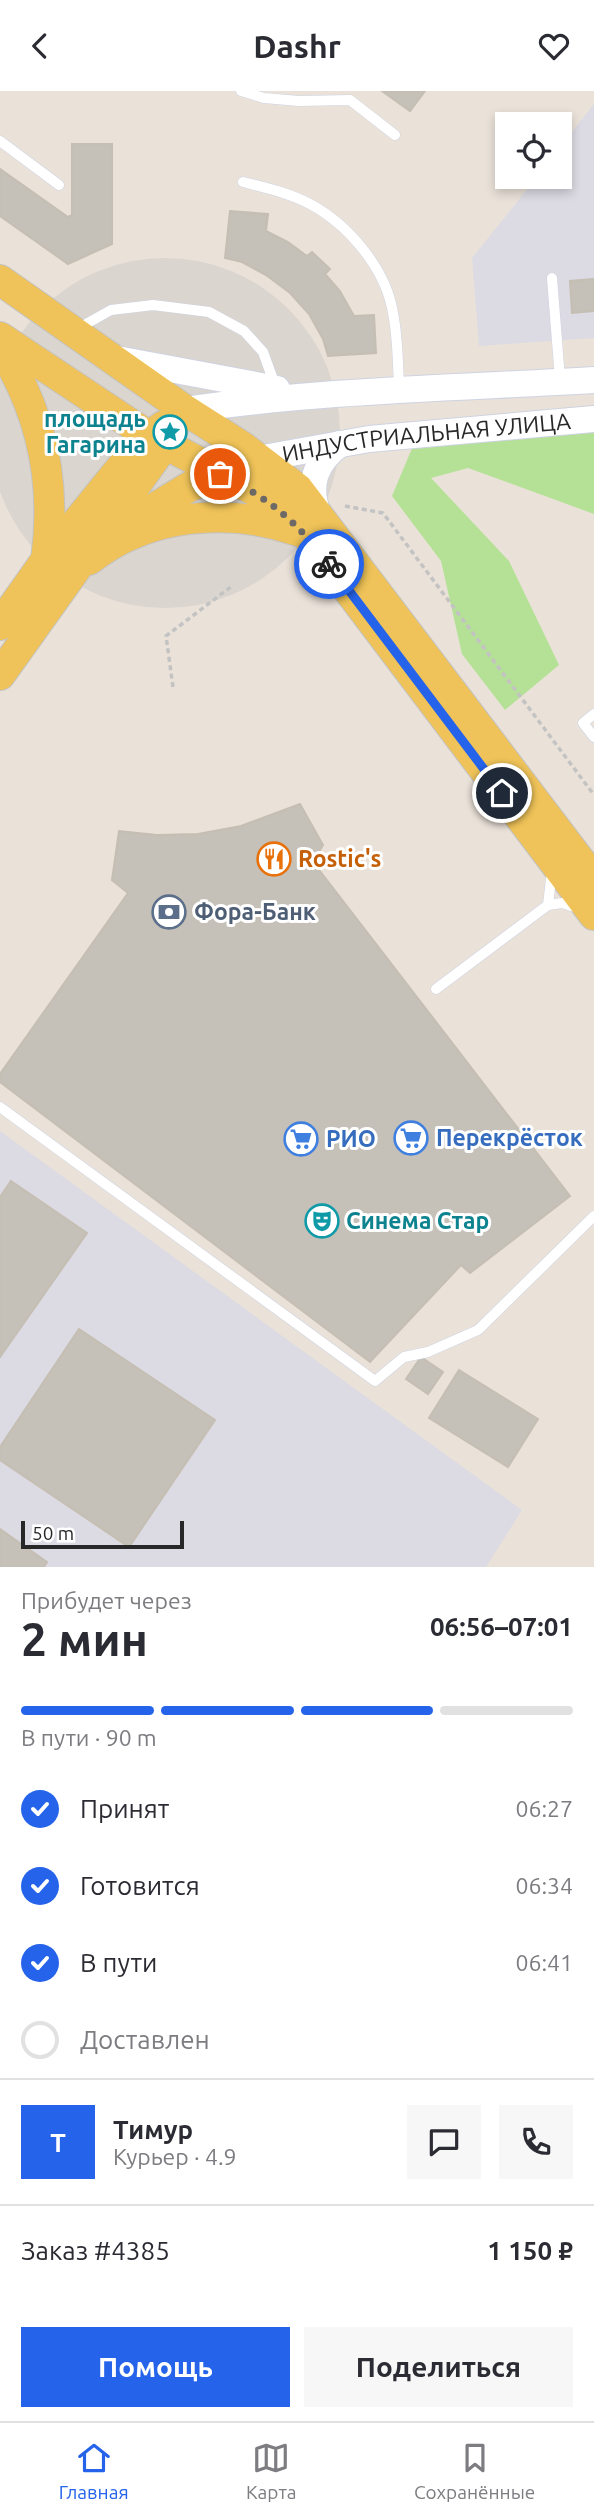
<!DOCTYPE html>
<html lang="ru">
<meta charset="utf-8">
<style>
body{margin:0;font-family:Ubuntu,sans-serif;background:#f7f7f7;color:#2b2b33;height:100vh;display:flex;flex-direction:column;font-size:26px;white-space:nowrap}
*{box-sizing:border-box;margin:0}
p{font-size:23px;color:#7c7c81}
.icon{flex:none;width:38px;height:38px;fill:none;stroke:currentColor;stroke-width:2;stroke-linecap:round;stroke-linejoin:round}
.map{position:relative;height:1476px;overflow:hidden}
.side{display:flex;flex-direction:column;background:#fff;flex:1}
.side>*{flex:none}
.controls{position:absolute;left:495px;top:21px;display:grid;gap:14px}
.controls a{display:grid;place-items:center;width:77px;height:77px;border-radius:0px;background:#fff;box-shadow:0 4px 10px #0003;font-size:35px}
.scale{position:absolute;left:21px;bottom:18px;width:163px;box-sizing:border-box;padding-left:7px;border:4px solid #282828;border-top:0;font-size:19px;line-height:24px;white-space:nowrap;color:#282828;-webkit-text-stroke:5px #fff;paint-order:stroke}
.pin{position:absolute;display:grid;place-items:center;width:60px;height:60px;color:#fff;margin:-30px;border:4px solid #fff;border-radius:50%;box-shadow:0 2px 7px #0007}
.courier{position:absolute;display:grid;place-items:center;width:70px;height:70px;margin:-35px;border:5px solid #2563eb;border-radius:50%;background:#fff;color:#222;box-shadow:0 2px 9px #0007}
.head em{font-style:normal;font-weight:700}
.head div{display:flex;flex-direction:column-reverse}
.head{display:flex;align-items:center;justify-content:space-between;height:119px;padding:0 21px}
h1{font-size:46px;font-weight:700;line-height:52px}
.bar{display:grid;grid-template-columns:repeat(4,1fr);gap:10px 7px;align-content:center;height:84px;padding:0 21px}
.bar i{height:9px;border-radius:5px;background:#e1e1e2}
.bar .current{background:#2563eb}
.bar p{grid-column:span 4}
.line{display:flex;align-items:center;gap:18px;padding:0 21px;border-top:2px solid #e1e1e2}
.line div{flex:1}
.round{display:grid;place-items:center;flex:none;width:74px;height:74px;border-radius:0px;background:#f7f7f7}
ol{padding:0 21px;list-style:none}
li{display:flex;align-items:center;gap:21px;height:77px}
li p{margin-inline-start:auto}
li .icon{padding:7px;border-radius:50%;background:#2563eb;color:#fff;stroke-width:4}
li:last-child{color:#7c7c81}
li i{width:38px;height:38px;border:4px solid #e1e1e2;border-radius:50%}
.button{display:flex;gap:14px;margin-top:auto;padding:14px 21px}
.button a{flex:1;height:80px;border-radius:0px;background:#2563eb;color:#fff;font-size:28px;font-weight:700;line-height:80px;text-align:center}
.button a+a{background:#f7f7f7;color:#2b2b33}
header{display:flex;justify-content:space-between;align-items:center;height:91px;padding:0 21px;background:#fff;font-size:32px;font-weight:700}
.menu{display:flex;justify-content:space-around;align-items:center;height:98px;border-top:2px solid #e1e1e2;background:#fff;font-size:19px;color:#7c7c81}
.menu a{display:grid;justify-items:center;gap:4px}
.menu .current{color:#2563eb}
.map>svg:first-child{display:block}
.industrial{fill:#dcdae2}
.green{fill:#b4e195}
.plaza{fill:#dbd5d0}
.building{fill:#c5c0b8;stroke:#c5beb3;stroke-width:2}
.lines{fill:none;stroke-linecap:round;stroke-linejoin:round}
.lane-casing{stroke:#ced3e1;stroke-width:11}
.secondary-casing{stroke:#ced3e1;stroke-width:28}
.primary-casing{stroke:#c3c3c3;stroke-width:32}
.path{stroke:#c3c3c3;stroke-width:3.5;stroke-dasharray:5 3.5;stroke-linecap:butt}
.lane{stroke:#fff;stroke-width:10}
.secondary{stroke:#fff;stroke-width:26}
.primary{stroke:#efc359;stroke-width:30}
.done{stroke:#6c6966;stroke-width:7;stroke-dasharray:0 12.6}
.route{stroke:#2563eb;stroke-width:9}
.labels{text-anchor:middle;stroke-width:6;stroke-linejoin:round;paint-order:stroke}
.culture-label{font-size:23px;font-weight:bold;fill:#0d838f;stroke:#fff;text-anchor:end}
.street-label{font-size:23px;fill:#282828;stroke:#fff}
.food-label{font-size:23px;font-weight:bold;fill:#c56008;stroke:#fff;text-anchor:start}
.service-label{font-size:23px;font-weight:bold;fill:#4e5e75;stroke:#fff;text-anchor:start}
.shop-label{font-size:23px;font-weight:bold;fill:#366cbe;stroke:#fff;text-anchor:start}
</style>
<header><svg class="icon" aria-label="back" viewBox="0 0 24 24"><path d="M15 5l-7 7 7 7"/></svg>Dashr<svg class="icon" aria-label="heart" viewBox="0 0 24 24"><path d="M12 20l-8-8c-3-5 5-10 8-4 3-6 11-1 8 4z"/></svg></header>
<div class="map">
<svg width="594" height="1476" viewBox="0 0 594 1476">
<rect width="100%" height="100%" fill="#eae2d9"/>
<g class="industrial">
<polygon points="594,13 594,247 479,255 472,167 537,86 560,86 560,56"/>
<polygon points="0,1040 522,1419 486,1476 0,1476"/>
</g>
<polygon class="green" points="594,326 594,423 468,377 431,387 509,470 559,574 505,619 462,563 441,470 392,405 421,336"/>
<circle class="plaza" cx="165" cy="342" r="175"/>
<g class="building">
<polygon points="382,0 425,0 410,20"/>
<polygon points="72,53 112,53 112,153 68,173 0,125 0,78 68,126 72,124"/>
<polygon points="230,120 268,123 266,140 288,151 307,165 312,161 330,178 325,183 340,200 354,225 374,224 376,262 328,265 323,248 309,223 290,202 266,184 242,171 225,167"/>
<polygon points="594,188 594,220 572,222 570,190"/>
<polygon points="300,713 323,754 313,771 570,1105 470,1182 461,1174 370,1271 0,991 0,983 128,802 112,789 119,740 157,744 198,743 241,735"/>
<polygon points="11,1090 87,1142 0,1266 0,1106"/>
<polygon points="79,1238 215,1329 129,1456 0,1369 0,1356"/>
<polygon points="421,1266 443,1281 428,1303 406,1288"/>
<polygon points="459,1279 538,1328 508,1376 429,1327"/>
<polygon points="0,1438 47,1471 44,1476 0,1476"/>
</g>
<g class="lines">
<defs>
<g id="lane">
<polyline points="241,0 264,7 299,10 350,9 395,44"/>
<polyline points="0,50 59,94"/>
<path d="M243,91C267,97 289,102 310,113C349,134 386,178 393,222C398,247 398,273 399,298"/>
<polyline points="552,187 560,288"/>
<polyline points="77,238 111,219 153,214 209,221 244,240 263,261 275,294"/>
<polyline points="594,623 583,632 594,646"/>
<polyline points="548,814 552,779"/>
<polyline points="436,898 548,814 562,812 578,817"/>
<polyline points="0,1016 375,1290 404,1266 428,1261 478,1239 594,1125"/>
</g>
<g id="secondary">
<polyline points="111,267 277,298"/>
<path d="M185,319C321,299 457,297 594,289"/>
<path id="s1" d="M258,368L369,348L594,328"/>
<path d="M318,423C307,394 315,371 340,353"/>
</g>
<g id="primary">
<polyline points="0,189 185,319 243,356 298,398 594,788"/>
<polyline points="0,246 149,345 255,400 276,415 306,443 594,824"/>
<path d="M0,255C42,321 57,391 46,469"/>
<polyline points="128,433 189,396 232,377"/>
<path d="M89,469C149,422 228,416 298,440"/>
<polyline points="0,534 46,469 141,352 163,335"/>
<polyline points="0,584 158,363 173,338"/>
</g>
</defs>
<use href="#lane" class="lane-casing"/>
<use href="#secondary" class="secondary-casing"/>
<use href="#primary" class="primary-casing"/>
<g class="path">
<polyline points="345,415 383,422 594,704"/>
<polyline points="173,596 166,545 232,495"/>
</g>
<use href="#lane" class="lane"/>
<use href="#secondary" class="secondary"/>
<use href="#primary" class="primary"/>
</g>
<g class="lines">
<path class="done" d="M220,383C271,409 294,428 329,473"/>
<polyline class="route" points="329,473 502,702"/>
</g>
<defs>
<symbol id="sight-ring" viewBox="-11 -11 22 22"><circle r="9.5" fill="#fff" stroke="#0f9aa8" stroke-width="1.5"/><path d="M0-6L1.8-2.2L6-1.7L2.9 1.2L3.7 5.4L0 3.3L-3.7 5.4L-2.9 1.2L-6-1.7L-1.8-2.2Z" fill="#0f9aa8"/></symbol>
<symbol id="restaurant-ring" viewBox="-11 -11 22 22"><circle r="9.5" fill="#fff" stroke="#e8710a" stroke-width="1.5"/><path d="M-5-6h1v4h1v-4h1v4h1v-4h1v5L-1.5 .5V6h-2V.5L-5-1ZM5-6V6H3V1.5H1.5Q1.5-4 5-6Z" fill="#e8710a"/></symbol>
<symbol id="bank-ring" viewBox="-11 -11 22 22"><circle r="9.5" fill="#fff" stroke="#5c6f8a" stroke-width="1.5"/><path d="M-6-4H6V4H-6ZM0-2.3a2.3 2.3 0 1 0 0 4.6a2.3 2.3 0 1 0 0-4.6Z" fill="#5c6f8a"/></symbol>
<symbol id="supermarket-ring" viewBox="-11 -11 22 22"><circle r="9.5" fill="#fff" stroke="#3f7fe0" stroke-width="1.5"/><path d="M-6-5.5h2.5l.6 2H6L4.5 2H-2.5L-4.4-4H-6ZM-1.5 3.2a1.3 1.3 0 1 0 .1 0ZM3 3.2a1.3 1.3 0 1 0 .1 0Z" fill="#3f7fe0"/></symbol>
<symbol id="theatre-ring" viewBox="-11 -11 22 22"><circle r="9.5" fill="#fff" stroke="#0f9aa8" stroke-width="1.5"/><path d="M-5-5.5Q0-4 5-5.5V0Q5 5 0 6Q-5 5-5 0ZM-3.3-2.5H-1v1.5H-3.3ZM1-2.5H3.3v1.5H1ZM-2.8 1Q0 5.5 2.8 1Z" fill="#0f9aa8"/></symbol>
</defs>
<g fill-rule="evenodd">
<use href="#sight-ring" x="151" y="322" width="38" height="38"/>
<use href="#restaurant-ring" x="255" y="749" width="38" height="38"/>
<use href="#bank-ring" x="150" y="802" width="38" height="38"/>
<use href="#supermarket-ring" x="392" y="1028" width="38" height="38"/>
<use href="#supermarket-ring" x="282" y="1029" width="38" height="38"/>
<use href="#theatre-ring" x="303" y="1111" width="38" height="38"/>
</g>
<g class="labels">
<g class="culture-label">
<text x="146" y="336">площадь<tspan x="146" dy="26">Гагарина</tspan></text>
<text x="346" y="1138" text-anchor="start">Синема Стар</text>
</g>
<g class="street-label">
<text dy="8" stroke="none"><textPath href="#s1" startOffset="170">ИНДУСТРИАЛЬНАЯ УЛИЦА</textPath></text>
</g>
<g class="food-label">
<text x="298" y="776">Rostic's</text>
</g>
<g class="service-label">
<text x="194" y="829">Фора-Банк</text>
</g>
<g class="shop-label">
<text x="436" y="1055">Перекрёсток</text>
<text x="326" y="1056">РИО</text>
</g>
</g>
</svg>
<div class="controls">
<a><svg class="icon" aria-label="locate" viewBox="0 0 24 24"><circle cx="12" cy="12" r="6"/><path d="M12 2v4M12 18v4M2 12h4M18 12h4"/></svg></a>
</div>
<div class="scale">50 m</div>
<div class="pin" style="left:220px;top:383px;background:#ea580c"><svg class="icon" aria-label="bag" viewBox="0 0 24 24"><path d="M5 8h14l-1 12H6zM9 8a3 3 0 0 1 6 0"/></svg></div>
<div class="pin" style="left:502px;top:702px;background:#1f2937"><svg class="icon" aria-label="home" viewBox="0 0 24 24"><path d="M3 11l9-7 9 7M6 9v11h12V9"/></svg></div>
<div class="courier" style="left:329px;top:473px"><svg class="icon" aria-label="bike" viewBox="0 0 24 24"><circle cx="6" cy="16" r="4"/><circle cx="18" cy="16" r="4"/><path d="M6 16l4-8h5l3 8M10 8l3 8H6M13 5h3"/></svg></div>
</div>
<section class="side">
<div class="head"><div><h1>2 мин</h1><p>Прибудет через</p></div><em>06:56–07:01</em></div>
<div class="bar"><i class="current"></i><i class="current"></i><i class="current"></i><i></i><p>В пути · 90 m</p></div>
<ol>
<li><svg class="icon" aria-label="check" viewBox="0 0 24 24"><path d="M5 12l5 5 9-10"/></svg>Принят<p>06:27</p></li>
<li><svg class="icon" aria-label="check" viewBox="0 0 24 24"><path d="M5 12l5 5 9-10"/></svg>Готовится<p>06:34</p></li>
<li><svg class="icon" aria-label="check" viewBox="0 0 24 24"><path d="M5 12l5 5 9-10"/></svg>В пути<p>06:41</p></li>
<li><i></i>Доставлен</li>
</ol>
<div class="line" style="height:126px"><b class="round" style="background:#2563eb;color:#fff">Т</b><div><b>Тимур</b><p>Курьер · 4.9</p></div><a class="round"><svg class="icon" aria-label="chat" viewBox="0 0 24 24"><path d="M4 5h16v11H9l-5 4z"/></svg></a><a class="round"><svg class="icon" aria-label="phone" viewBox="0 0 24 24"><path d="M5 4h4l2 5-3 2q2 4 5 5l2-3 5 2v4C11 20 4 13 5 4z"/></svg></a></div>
<div class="line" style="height:91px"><div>Заказ #4385</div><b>1 150 ₽</b></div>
<div class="button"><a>Помощь</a><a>Поделиться</a></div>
</section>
<nav class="menu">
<a class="current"><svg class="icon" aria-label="home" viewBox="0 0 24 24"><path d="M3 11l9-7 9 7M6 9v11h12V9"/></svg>Главная</a>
<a><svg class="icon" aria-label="map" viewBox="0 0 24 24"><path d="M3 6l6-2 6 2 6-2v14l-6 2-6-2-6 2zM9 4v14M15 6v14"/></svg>Карта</a>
<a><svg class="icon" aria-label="saved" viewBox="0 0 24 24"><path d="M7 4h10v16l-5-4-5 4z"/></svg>Сохранённые</a>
</nav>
